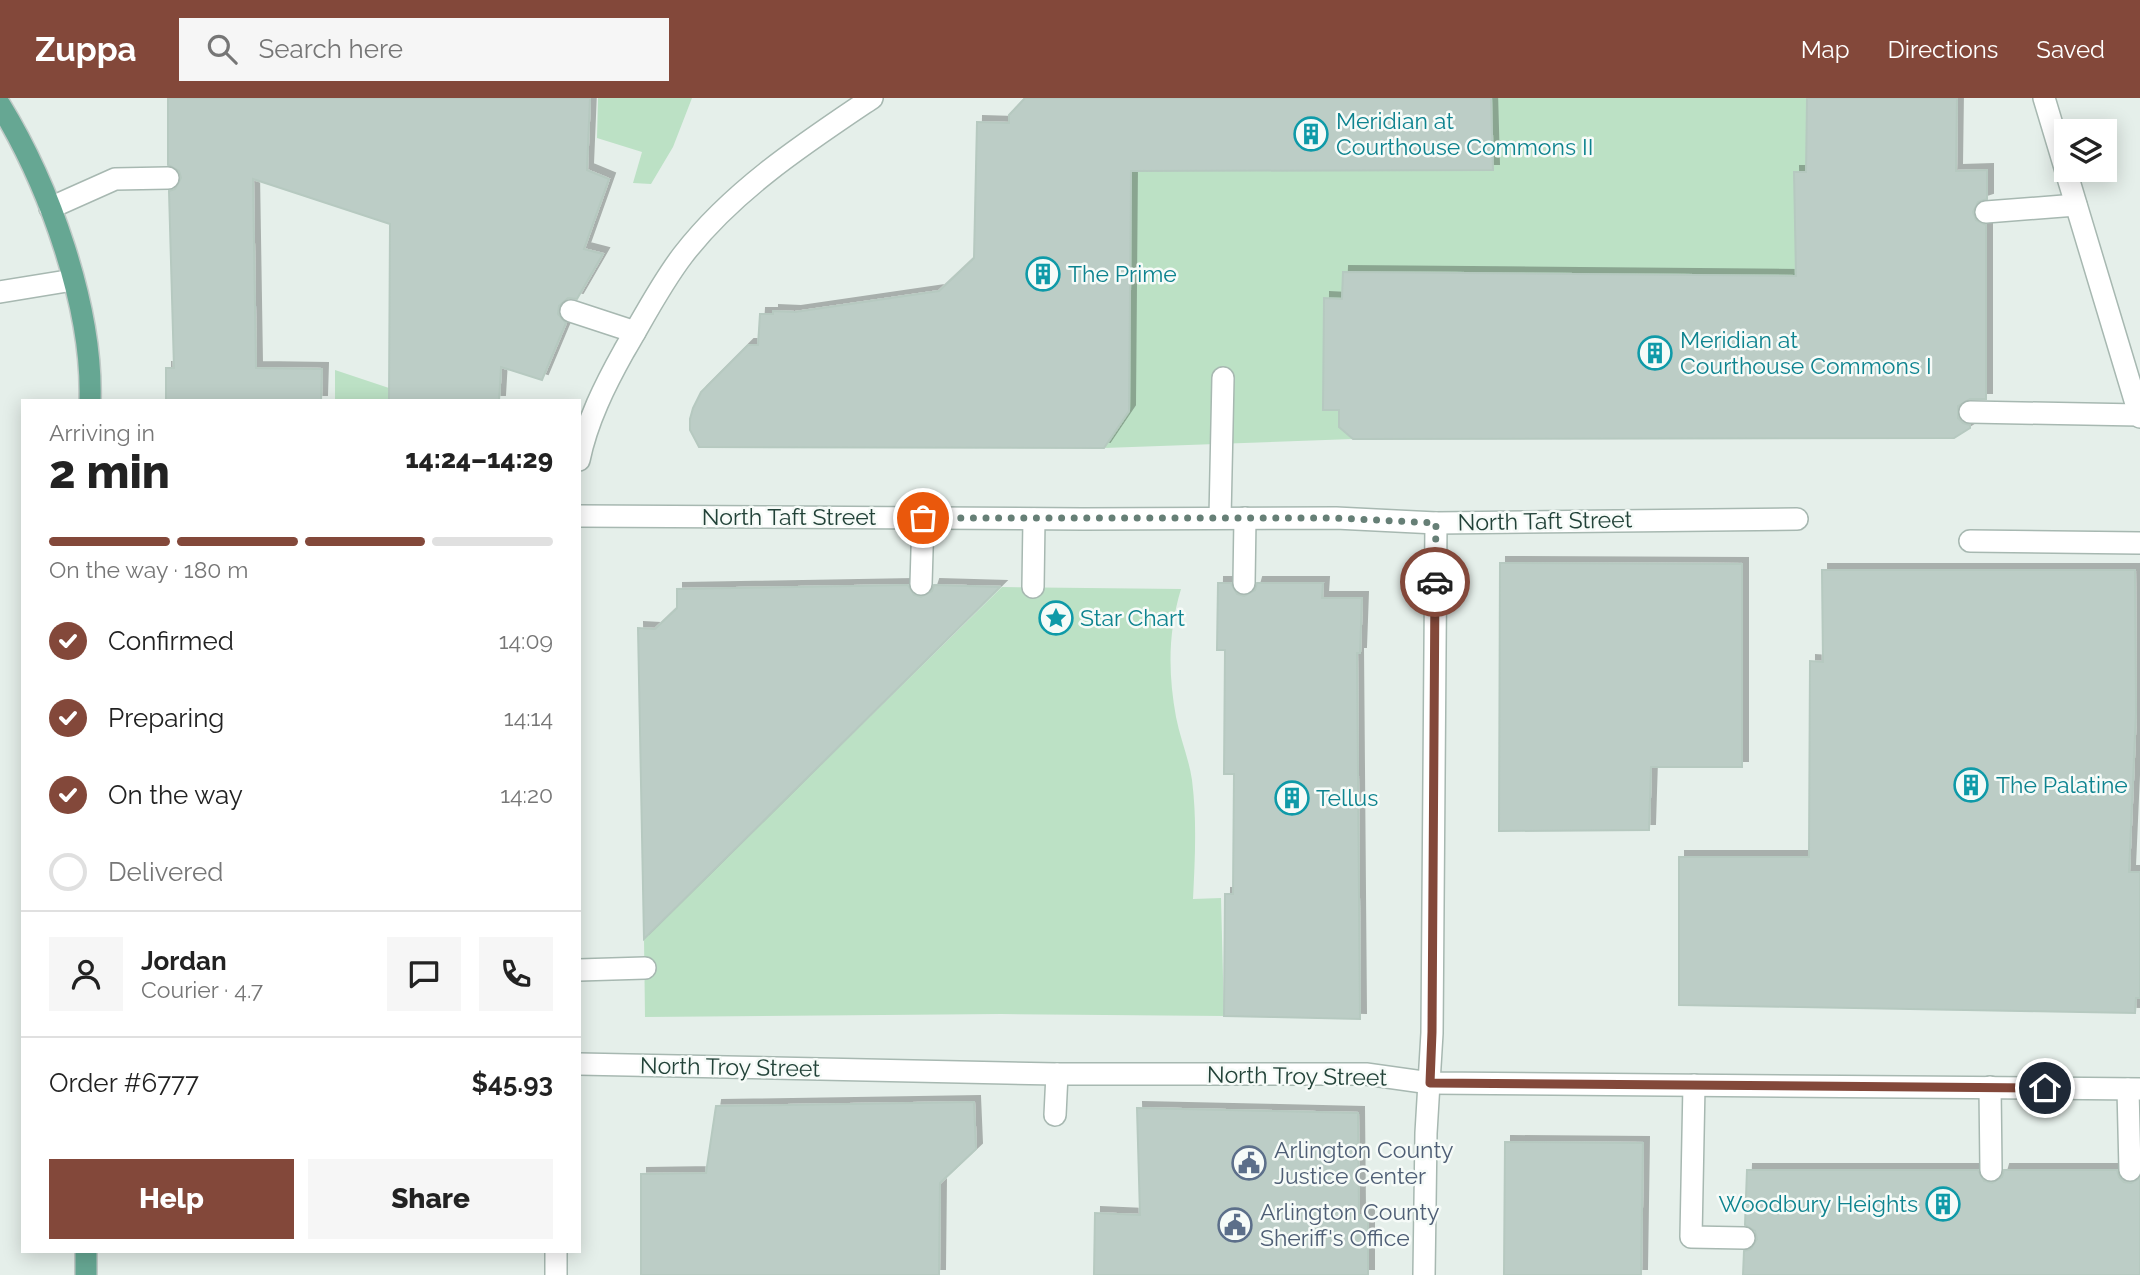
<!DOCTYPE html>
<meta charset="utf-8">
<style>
body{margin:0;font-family:Raleway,sans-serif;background:#f6f6f6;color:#222;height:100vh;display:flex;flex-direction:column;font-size:26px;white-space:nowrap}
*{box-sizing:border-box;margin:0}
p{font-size:23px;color:#767676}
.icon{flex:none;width:38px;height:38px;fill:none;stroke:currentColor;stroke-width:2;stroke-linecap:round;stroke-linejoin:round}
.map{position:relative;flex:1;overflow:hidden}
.sheet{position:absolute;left:21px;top:301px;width:560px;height:854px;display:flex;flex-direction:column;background:#fff;border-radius:0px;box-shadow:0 4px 18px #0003}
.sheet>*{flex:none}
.tools{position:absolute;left:2054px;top:21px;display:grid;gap:14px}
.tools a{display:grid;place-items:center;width:63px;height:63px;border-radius:0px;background:#fff;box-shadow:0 4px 18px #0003;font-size:35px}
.pin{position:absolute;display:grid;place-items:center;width:60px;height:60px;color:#fff;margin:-30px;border:4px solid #fff;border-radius:50%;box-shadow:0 2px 7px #0007}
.courier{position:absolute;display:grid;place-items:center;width:70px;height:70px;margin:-35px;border:5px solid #83483a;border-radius:50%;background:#fff;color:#222;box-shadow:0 2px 9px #0007}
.summary em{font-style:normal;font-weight:800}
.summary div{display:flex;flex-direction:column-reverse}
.summary{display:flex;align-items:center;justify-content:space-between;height:119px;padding:0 28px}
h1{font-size:46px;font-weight:800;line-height:52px}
.bar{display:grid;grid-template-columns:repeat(4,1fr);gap:10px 7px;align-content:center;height:84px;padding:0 28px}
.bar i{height:9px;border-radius:5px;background:#e0e0e0}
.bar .selected{background:#83483a}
.bar p{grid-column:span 4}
.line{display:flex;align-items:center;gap:18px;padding:0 28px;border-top:2px solid #e0e0e0}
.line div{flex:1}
.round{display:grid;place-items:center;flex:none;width:74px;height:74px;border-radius:0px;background:#f6f6f6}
ol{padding:0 28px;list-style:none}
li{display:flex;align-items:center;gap:21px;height:77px}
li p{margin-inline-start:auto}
li .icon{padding:7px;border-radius:50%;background:#83483a;color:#fff;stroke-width:4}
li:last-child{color:#767676}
li i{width:38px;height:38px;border:4px solid #e0e0e0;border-radius:50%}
.action{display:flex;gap:14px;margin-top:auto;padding:14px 28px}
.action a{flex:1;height:80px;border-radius:0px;background:#83483a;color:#fff;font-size:28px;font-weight:800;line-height:80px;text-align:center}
.action a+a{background:#f6f6f6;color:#222}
header{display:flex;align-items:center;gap:42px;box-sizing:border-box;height:98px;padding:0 35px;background:#83483a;color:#fff}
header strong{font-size:33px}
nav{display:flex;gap:38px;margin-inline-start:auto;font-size:24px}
.search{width:490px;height:63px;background:#f6f6f6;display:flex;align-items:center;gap:18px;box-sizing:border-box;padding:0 24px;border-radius:0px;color:#767676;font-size:26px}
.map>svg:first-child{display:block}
.green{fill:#bce1c5}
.building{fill:#bccdc6;stroke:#b6c9c0;stroke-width:2;filter:url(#shadow)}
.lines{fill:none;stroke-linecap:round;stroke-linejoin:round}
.minor-casing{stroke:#a7b8b1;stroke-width:24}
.major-casing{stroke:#c1cac7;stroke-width:24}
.minor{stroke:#fff;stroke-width:21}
.major{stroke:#66a793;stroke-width:21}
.done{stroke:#667f76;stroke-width:7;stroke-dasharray:0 12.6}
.route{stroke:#83483a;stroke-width:9}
.labels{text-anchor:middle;stroke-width:5;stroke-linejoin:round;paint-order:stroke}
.culture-label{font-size:23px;fill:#0d838f;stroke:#f6fbf8;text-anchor:start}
.street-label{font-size:23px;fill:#224238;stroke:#f6fbf8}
.service-label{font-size:23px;fill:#4e5e75;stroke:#f6fbf8;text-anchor:start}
</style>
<header>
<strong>Zuppa</strong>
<div class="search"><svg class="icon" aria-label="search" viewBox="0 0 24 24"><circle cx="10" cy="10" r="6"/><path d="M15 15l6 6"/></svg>Search here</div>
<nav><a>Map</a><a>Directions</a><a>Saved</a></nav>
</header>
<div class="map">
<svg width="2140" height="1177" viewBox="0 0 2140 1177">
<defs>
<filter id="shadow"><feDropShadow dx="6" dy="-6" stdDeviation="0" flood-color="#0004"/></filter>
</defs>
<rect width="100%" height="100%" fill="#e5efea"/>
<g class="green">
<polygon points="598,0 692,0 673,49 651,86 633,85 642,54 597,40"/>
<polygon points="1491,0 1807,0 1806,74 1794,74 1796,178 1348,174 1343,178 1342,201 1324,200 1323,311 1339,312 1353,341 1104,350 1129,313 1131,73"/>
<polygon points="335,272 389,290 389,303 335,303"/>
<path d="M1002,489L1181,491C1168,534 1168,575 1176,619C1180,640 1189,661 1192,682C1197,722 1195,761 1193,801L1221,800L1224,918L1001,916L645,919L644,841Z"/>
</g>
<g class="building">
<polygon points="168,0 590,0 587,72 609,81 584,151 603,156 577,201 568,200 559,208 558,216 566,225 542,282 501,269 499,303 389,303 390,126 253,81 256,270 322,271 321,303 166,303 166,270 174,270 169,93 175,91 181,80 179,73 168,67"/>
<polygon points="1025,0 1491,0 1493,72 1131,73 1129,313 1104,350 699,349 690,332 690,321 693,310 701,294 748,247 758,247 760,216 773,216 773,213 795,214 939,193 974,160 977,24 1009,25 1009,17"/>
<polygon points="1807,0 1957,0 1956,73 1987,72 1987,101 1978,104 1973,114 1976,122 1986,127 1986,301 1970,301 1958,308 1958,320 1963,325 1970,327 1970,330 1954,340 1353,341 1339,329 1339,312 1323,312 1324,200 1342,201 1343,174 1796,178 1794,74 1806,74"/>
<polygon points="1500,465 1742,466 1742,669 1651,669 1649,732 1499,733"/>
<polygon points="1822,472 2135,472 2136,615 2129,774 2140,774 2140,900 2136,900 2135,915 1679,907 1679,759 1809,759 1810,563 1823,564"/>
<polygon points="1218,485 1231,485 1237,496 1244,498 1255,492 1257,485 1323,485 1322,500 1362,500 1360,555 1357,555 1360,921 1224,918 1225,796 1233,796 1234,676 1224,676 1225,552 1217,552"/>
<polygon points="908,487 914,497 921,499 932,493 934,487 1000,489 644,841 638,530 655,531 677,510 677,491"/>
<polygon points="974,1004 976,1051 940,1085 939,1177 641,1177 641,1076 706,1075 716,1008"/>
<polygon points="1137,1010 1358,1015 1359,1117 1368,1118 1368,1177 1094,1177 1095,1115 1140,1117"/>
<polygon points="1505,1044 1643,1045 1641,1177 1504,1177"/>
<polygon points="1747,1072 1978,1072 1984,1083 1992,1085 2002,1079 2004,1072 2117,1072 2119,1079 2124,1084 2131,1085 2140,1080 2140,1177 1743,1177 1744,1153 1751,1151 1757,1141 1755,1133 1745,1127"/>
</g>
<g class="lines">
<defs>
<g id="minor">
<polyline points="2044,0 2140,319"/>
<polyline points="50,110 115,81 168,80"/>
<polyline points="1986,114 2076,107"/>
<polyline points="0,194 73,182"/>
<polyline points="571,213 635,234"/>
<polyline points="1970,314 2139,317"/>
<path d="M579,362C587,323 605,287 624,253C643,221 660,187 683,157C733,92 805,45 872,0"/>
<polyline points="579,418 1083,421 1336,420 1436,425 1797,421"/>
<polyline points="1220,420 1223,280"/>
<polyline points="1970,443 2140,445"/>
<polyline points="1244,485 1245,420"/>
<polyline points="921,486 923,420"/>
<polyline points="1033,489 1034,421"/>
<polyline points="579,872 645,870"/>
<polyline points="579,966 1057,976 1366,976 1430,985 2140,991"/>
<polyline points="1694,987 1691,1139 1744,1140"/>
<polyline points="1990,989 1991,1072"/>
<polyline points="2128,991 2130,1072"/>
<polyline points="1055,1017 1057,976"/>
<polyline points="556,1153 556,1177"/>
<polyline points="1424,1177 1426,1035 1432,935 1436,425"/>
</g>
<g id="major">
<path d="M0,7C49,87 93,209 90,303"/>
<polyline points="86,1177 86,1153"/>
</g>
</defs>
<use href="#minor" class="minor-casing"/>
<use href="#major" class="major-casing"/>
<use href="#minor" class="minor"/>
<use href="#major" class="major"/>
</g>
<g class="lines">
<polyline class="done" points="923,420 1336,420 1436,425 1435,484"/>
<polyline class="route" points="1435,484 1432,934 1430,985 2045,990"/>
</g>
<defs>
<symbol id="building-ring" viewBox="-11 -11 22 22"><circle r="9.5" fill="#f6fbf8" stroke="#0f9aa8" stroke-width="1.5"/><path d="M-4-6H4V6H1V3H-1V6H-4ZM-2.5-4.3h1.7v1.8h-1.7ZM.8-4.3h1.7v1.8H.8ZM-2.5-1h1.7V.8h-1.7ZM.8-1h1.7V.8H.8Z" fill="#0f9aa8"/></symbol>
<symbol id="sight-ring" viewBox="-11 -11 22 22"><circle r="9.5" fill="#f6fbf8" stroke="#0f9aa8" stroke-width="1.5"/><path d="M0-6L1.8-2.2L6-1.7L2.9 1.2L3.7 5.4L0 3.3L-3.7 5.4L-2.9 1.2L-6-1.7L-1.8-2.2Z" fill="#0f9aa8"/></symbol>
<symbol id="civic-ring" viewBox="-11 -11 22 22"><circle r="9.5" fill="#f6fbf8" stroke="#5c6f8a" stroke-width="1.5"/><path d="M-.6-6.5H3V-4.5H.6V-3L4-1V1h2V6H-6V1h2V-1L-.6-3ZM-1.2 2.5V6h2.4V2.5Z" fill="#5c6f8a"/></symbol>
</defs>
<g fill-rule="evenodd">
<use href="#building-ring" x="1292" y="17" width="38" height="38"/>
<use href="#building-ring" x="1024" y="157" width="38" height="38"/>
<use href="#building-ring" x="1636" y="236" width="38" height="38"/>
<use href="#sight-ring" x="1037" y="501" width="38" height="38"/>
<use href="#building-ring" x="1952" y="668" width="38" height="38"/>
<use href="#building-ring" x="1273" y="681" width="38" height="38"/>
<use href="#civic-ring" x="1230" y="1046" width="38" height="38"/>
<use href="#building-ring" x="1924" y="1087" width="38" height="38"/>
<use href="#civic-ring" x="1216" y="1108" width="38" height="38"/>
</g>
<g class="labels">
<g class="culture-label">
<text x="1336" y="31">Meridian at<tspan x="1336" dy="26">Courthouse Commons II</tspan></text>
<text x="1068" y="184">The Prime</text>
<text x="1680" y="250">Meridian at<tspan x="1680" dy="26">Courthouse Commons I</tspan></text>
<text x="1080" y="528">Star Chart</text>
<text x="1996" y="695">The Palatine</text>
<text x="1316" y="708">Tellus</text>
<text x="1918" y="1114" text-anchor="end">Woodbury Heights</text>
</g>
<g class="street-label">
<text x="789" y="427">North Taft Street</text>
<text transform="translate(1545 423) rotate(-1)" y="8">North Taft Street</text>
<text transform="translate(730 969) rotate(1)" y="8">North Troy Street</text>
<text transform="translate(1297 978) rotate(1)" y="8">North Troy Street</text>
</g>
<g class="service-label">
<text x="1274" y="1060">Arlington County<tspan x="1274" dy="26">Justice Center</tspan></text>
<text x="1260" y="1122">Arlington County<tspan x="1260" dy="26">Sheriff's Office</tspan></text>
</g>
</g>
</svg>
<div class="tools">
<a><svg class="icon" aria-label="layers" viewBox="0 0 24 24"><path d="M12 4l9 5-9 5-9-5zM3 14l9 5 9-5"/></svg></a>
</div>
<div class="pin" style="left:923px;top:420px;background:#ea580c"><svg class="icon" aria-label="bag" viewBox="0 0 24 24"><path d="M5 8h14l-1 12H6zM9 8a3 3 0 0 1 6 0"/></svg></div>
<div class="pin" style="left:2045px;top:990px;background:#1f2937"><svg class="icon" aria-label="home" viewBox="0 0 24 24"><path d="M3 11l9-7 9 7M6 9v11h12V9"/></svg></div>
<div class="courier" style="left:1435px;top:484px"><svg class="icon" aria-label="car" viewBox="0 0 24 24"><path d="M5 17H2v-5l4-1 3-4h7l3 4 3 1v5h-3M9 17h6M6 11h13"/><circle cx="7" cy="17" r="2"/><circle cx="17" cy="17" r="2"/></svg></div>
<section class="sheet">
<div class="summary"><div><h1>2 min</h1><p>Arriving in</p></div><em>14:24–14:29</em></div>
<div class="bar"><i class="selected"></i><i class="selected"></i><i class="selected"></i><i></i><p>On the way · 180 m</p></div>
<ol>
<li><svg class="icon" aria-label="check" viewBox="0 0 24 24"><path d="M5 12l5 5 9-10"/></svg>Confirmed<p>14:09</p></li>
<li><svg class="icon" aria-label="check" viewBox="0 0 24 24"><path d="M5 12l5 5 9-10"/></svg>Preparing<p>14:14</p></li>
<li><svg class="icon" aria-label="check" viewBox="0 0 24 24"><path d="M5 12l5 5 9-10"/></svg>On the way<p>14:20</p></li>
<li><i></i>Delivered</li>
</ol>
<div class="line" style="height:126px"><a class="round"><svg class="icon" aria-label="person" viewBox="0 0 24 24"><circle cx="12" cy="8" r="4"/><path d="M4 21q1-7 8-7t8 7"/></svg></a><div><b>Jordan</b><p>Courier · 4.7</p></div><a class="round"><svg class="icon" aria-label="chat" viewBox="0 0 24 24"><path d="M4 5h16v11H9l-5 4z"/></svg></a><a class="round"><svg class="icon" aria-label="phone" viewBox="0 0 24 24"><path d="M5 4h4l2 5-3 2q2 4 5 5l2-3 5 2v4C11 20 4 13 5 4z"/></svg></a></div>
<div class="line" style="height:91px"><div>Order #6777</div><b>$45.93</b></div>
<div class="action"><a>Help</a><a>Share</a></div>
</section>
</div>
